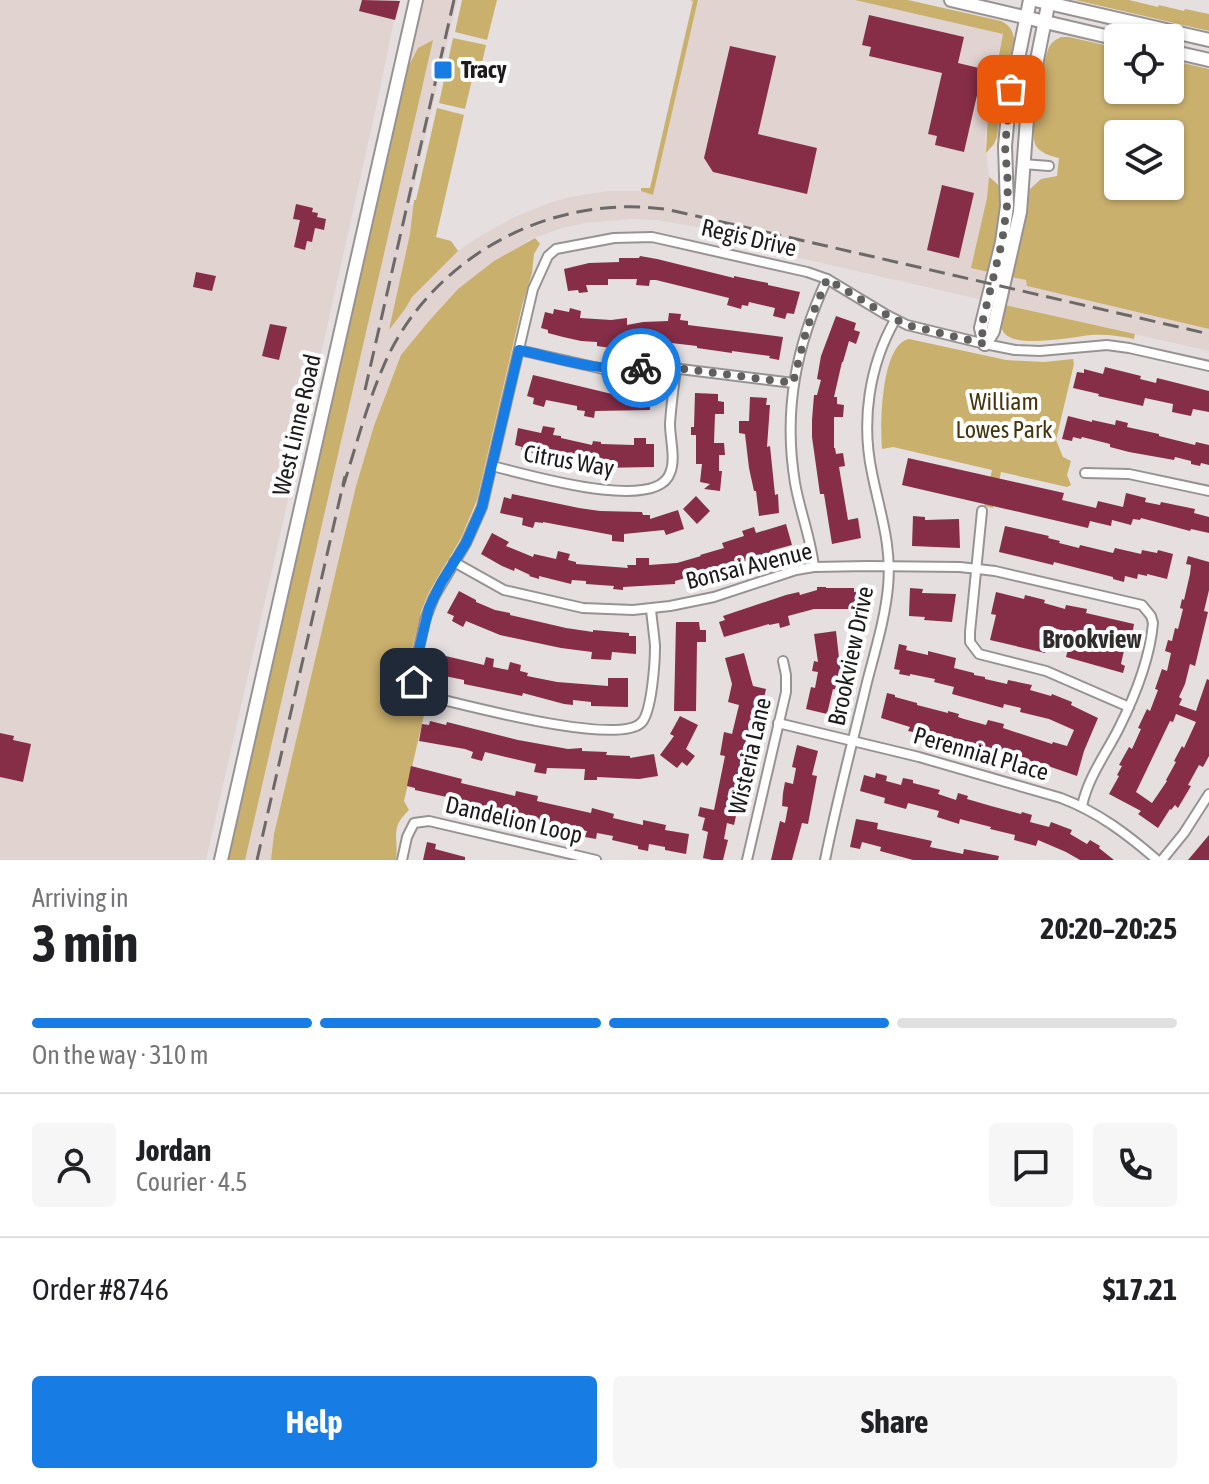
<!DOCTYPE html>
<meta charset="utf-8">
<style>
body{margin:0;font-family:"Asap Condensed",sans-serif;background:#f6f6f6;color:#202124;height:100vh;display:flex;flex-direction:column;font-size:30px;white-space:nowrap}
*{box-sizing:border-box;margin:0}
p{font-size:26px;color:#757577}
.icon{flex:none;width:44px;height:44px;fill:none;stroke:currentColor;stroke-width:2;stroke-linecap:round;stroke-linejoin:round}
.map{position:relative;height:860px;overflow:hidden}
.drawer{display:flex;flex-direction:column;background:#fff;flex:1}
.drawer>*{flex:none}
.fabs{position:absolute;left:1104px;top:24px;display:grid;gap:16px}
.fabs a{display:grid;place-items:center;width:80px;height:80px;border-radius:8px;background:#fff;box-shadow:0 2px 6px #0004;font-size:40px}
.pin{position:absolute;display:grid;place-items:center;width:68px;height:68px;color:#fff;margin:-34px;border-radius:16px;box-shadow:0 4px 12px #0006}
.courier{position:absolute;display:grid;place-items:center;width:80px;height:80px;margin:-40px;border:6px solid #177ce4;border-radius:50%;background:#fff;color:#222;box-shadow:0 2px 10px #0007}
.head em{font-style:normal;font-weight:700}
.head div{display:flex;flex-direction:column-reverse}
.head{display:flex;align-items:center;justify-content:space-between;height:136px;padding:0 32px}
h1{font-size:52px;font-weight:700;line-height:60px}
.bar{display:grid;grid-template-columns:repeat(4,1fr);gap:12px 8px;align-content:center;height:96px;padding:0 32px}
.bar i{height:10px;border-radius:6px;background:#e0e0e0}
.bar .selected{background:#177ce4}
.bar p{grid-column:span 4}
.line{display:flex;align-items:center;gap:20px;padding:0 32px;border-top:2px solid #e0e0e0}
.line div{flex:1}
.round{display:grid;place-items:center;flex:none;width:84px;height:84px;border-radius:8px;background:#f6f6f6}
.cta{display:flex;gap:16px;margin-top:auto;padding:16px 32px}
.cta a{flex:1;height:92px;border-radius:8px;background:#177ce4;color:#fff;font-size:32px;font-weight:700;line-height:92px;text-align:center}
.cta a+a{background:#f6f6f6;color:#202124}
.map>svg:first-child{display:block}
.built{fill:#e1d3d0}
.green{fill:#cab06d;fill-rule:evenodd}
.building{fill:#862d47;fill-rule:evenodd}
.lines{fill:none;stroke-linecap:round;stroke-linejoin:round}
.street-casing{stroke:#989392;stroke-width:12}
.secondary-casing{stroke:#989392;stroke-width:16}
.primary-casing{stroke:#989392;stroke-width:16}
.street{stroke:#fff;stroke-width:8}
.secondary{stroke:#fff;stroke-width:12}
.primary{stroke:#fff;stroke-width:12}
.rail{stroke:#6c6968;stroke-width:3;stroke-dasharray:16 8;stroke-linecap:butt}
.done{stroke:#625f5f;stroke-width:8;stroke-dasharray:0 14.4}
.route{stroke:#177ce4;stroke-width:10}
.poi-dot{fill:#177ce4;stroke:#fff;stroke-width:3}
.labels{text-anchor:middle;stroke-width:8;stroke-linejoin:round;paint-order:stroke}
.poi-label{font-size:24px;font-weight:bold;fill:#1c1a1a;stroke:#fff;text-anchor:start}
.street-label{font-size:24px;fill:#1c1a1a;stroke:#fff}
.park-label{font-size:24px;fill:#44350a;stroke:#fff}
.neighbourhood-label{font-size:26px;font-weight:bold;fill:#2f2c2b;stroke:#fff}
</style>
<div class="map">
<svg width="1209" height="860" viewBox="0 0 1209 860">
<rect width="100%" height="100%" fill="#e5e0df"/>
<g class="built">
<polygon points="0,0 398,0 378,99 307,417 206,860 0,860"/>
<polygon points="422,0 457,0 410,204 412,205 436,238 451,241 458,251 477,238 512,218 549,203 570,197 607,191 641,191 653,195 698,0 855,0 1003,34 993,79 985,140 989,177 987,198 972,267 989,272 983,300 765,250 760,241 703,228 656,220 632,219 585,223 562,228 529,240 458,289 428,322 414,339 295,860 226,860"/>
<polygon points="1011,277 1026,280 1027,286 1209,329 1209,351 1005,305"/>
</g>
<g class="green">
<polygon points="462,0 497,0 487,40 455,32"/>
<polygon points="690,0 698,0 653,195 641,191 641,188 650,188 693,1"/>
<path d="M855,0H908L1001,21C1010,25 1014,32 1014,41L1002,92L997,137L994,144L986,153L988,112L1003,34Z"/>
<polygon points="1075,0 1129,0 1158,7 1159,5 1184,11 1185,9 1209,14 1209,31"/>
<path d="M1061,37H1069L1118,48V90H1170V60L1209,69V329L1027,286L1026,280L1011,277L1029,190L1041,179L1057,176L1059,158C1050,156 1041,153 1036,146C1028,133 1042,65 1048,50C1050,43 1055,40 1061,37ZM1118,134H1170V186H1118Z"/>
<polygon points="453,38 486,45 482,63 476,63 465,109 439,103"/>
<polygon points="433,40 245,860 226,860 406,71 418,48"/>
<polygon points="437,108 464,115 436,237 451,241 458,251 412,297 405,309 389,330 410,234 414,200 416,200"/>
<path d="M989,177C994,181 1000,185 1002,192C1007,210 993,253 989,272L971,268L987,198Z"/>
<path d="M535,238L540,244L534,254L532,273L522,306L477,500L461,538L428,594L421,612L410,658L399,676V689L404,700L416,709L425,711L404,801L409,810C389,829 399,836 396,860H271L274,834L356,486L374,426L401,355L428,322L458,289L494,261Z"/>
<path d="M1005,305L1135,334L1134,339C1120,336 1106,334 1091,335C1073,337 1018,348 1005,334C997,326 1003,314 1005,305Z"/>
<path d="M909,339L1006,360L1044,362L1073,359L1074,364L1056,440L1063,457L1071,461L1067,475L1071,485L1067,487L1001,472L993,508L984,506L992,470L893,447L882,449C880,425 881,344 909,339Z"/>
</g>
<g class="building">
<polygon points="362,0 400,1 395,20 359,11"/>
<polygon points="869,15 964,37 958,63 983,69 964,152 935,145 937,136 928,134 942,73 869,56 871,47 862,45"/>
<polygon points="730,46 776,56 758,134 817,148 807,194 713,172 704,158"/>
<polygon points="942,185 974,193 959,258 927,250"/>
<polygon points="296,204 313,208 312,212 318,213 317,217 326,219 324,230 315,228 312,242 307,241 305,250 294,247 300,220 293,219"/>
<polygon points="640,256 657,259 734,278 734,276 768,283 768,285 800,292 794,314 787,313 785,319 773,316 775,308 749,302 748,306 742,305 741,309 727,305 729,298 656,280 650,280 649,286 636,285 637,279 608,279 608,285 586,285 588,292 579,293 578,290 568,291 564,269 589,263 619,262 619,258 639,258"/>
<polygon points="196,272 216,276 212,291 193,287"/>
<polygon points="570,308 581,311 580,318 611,320 627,318 627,325 643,322 668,321 669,313 681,314 680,320 688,321 688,325 783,337 779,360 769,358 770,356 732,351 732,353 697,348 697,346 654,341 654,344 637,344 637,347 618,349 597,346 597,342 581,341 563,337 548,333 548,330 541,328 545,312 553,314 554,309 569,312"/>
<polygon points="836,316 856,323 854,330 860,332 856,344 849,341 843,362 842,362 834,397 837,397 837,404 844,405 843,417 834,417 834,448 835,448 836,454 843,453 845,466 839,467 848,520 858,518 861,538 832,544 824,494 820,494 812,437 812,420 814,395 817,395 821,380 817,379 821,356"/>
<polygon points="270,324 287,327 279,360 262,356"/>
<polygon points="1105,367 1141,376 1140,379 1156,383 1157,378 1209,391 1209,412 1193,409 1191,416 1172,412 1173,404 1145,398 1143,406 1098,396 1099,394 1073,388 1077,372 1084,373 1084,369 1103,374"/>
<polygon points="533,375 612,394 612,391 630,392 630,389 649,388 650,410 595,411 594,418 584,416 585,411 577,410 577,406 546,400 544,407 533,404 534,398 527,396"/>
<polygon points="695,393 718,394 718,401 724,402 724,414 715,414 714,443 724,443 725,455 719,455 719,471 722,471 720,491 704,489 710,484 700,482 702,464 696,464 696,435 691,435 691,427 694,427"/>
<polygon points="750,397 767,398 766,405 770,405 767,447 770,446 775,495 778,494 779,513 759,516 756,491 754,491 749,468 745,434 739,433 739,421 749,421"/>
<polygon points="1068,416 1092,422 1092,420 1115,425 1116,420 1128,423 1127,427 1159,434 1159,436 1195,445 1196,442 1209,445 1209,465 1201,463 1200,466 1191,464 1191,461 1175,457 1174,460 1129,452 1110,447 1110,444 1082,437 1081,439 1073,437 1072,441 1062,439"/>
<polygon points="543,426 555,428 553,435 561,436 561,438 592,445 593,441 601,442 601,444 634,445 634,438 646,438 646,444 654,444 654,467 596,468 560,461 560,460 521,450 522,447 515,445 518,428 541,433"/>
<polygon points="908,458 1064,493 1062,500 1096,508 1098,501 1123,507 1126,493 1146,498 1145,502 1160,505 1161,502 1195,509 1194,513 1209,517 1209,533 1191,529 1190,531 1141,518 1140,520 1133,519 1131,525 1112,520 1111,526 1090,521 1088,528 902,485"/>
<polygon points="512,494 579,508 600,511 642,512 643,515 650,515 650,519 678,510 684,529 666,535 664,530 624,534 624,542 612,541 612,535 543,522 543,523 535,522 533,528 522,525 523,518 500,513 504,497 511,499"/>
<polygon points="696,496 710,511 697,524 683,509"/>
<polygon points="913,516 925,517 925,520 959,519 960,548 912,546"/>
<polygon points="786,524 792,545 770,551 771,553 723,568 724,570 690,579 689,577 675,581 675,584 623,587 623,590 613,589 614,586 586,584 586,581 572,580 571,584 539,576 539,579 529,576 530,575 515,568 514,571 502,566 481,554 492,533 509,542 506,546 533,557 534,554 556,559 558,551 570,554 568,560 576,562 576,564 628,568 627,565 636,565 636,558 649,558 649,565 677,563 701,556 700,555 724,548 722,543 744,536 742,531 754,527 756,533"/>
<polygon points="1005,526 1049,536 1048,538 1060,541 1059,543 1079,548 1080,545 1113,553 1115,548 1141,554 1142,550 1157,553 1158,550 1173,554 1167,579 1147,574 1147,576 1138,574 1137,579 1125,576 1124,582 1113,579 1113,577 1054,562 1053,565 999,552"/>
<path d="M1188,556L1209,562V590L1204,611L1208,612L1195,666L1190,664L1185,684L1179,697L1182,699L1179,705L1196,711L1207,679L1209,680V756L1203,767L1199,765L1188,785L1191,786L1178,808L1175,805L1171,810L1170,809L1158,828L1138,814L1141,811L1109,794L1119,776L1117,775L1122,766L1119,765L1129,747L1132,749L1141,729L1138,728L1147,709L1150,711L1158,690L1155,689L1162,669L1167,671L1171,653L1165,651L1168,640L1172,641L1175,628L1178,629L1183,609L1180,608L1182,599L1184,600L1190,574L1191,565L1186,564ZM1176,714L1196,722L1184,748L1182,746L1174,761L1176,762L1166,780L1167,781L1152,803L1136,792L1170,721L1173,722Z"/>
<polygon points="817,587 826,587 826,588 854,588 854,592 861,591 861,609 814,609 788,616 790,625 780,628 779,623 769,625 769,624 724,637 719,622 725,620 723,616 786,595 799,592 800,595 817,590"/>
<polygon points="910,588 923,589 922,593 956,594 952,622 924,620 925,617 909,616"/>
<polygon points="459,591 476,600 476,602 495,610 510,613 510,615 566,628 593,632 593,630 629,633 629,636 636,636 636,654 612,652 611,660 591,659 592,652 561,648 500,635 466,621 463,627 452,621 454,616 447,613"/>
<polygon points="996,592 1024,599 1025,595 1045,600 1044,603 1065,609 1066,605 1087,609 1086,613 1134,624 1130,647 1125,646 1121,664 1125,666 1123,673 1066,657 1072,633 1050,627 1045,653 990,640 996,615 991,614"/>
<polygon points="676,622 699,622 700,630 706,630 706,642 697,642 696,711 674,711"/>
<polygon points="836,631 840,667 842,667 838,690 833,689 827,714 806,709 811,687 815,688 818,672 812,671 814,661 818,662 814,634"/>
<polygon points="899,644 907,646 906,650 928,655 928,651 956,658 954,668 974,673 974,675 985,677 985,679 1007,684 1008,680 1032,685 1030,690 1051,696 1052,694 1072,702 1071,705 1098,718 1084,751 1077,776 1048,766 1047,770 1039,768 1027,764 1028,760 984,751 985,748 969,744 968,746 949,741 950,737 929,732 928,735 908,731 910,727 881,718 887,693 895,695 895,697 917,703 917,705 948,713 948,711 959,714 958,717 964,719 986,725 988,720 1004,724 1003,728 1052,744 1053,742 1067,746 1074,730 1049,719 1020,712 1021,708 1004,704 1003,708 952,694 954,687 934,682 935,679 910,674 910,676 899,674 900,670 894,669"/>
<polygon points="744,653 753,686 766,689 764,698 757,697 753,712 760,714 758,722 756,722 754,726 752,735 747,734 744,750 751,751 748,761 746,761 739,789 742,789 734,825 727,823 724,839 728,840 723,860 712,860 703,858 708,832 702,830 705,818 698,816 700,807 714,810 725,756 720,755 724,732 732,734 739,705 728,702 732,684 725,658"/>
<polygon points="437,654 484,665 486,657 494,659 493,667 508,670 510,662 521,665 520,671 528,673 527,676 557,682 608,686 608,678 628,678 628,707 591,706 591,702 573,700 573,705 564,704 523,693 522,696 464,684 464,680 440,675 440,672 433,670"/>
<polygon points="680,716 698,725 686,749 695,756 687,766 682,762 677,768 660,755 674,736 670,734"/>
<polygon points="430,721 446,725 447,722 518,740 568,749 582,748 582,751 607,752 606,755 630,756 630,758 654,754 658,776 639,779 597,777 597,780 584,780 585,769 547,768 546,774 534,772 536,764 485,752 482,761 471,758 473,752 465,749 419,741 422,724 429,725"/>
<polygon points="0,733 14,736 13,740 31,744 23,782 0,777"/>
<polygon points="797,745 818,751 812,775 817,776 808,824 802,823 792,860 771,860 780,821 785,823 788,807 782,806 783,793 785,782 793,784 796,768 792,767"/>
<polygon points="411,766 462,779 461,783 486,789 515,796 516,791 538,796 537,801 591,813 592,808 614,814 613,818 643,825 643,820 666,825 665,830 689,834 686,854 665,850 665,847 649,844 648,851 638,849 638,846 612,840 613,836 597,833 596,839 585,837 587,831 532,822 531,825 521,822 522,818 459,805 460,800 415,790 415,788 407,786"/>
<polygon points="876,773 887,776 886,781 901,785 903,778 913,780 913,783 940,790 938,794 956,800 958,793 968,796 967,799 991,806 1021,814 1022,812 1032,815 1030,822 1049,827 1051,822 1072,830 1070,834 1087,844 1090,840 1100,846 1099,848 1114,860 1080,860 1066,852 1038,840 1036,846 1014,840 1015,835 990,829 991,827 960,819 959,824 937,817 939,811 908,803 906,809 884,803 885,798 860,791 864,775 875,778"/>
<polygon points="856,819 878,823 877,829 932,841 930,847 963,854 964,849 999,856 998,860 913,860 880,851 881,847 862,842 860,849 850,847"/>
<polygon points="1209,835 1209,860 1188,860"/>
<polygon points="427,842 436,844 435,849 465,857 465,860 423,860"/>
</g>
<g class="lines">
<defs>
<g id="street">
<polyline points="1023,164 1049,166"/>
<polyline points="519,350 603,369 620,370 664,367 793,383"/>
<path d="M492,466C523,473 656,514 670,473C676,459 670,439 670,424C671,405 674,386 676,368"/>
<polyline points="1085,473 1129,474 1209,491"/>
<polyline points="982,511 970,632 970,642 979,654 1046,671 1129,707"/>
<path d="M454,562L504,590L583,608L633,610L670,606L714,597L796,570L814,567L868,566L960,567L995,571L1142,605L1151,616L1153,623C1150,658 1135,696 1119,728C1106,754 1088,777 1082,806"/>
<path d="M814,567C811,538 800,512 795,483C783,410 796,346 827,279"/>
<path d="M651,609C652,621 654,633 655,646C655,661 652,713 641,723C616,746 466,705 431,697L417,688L413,676L425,620L434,597L466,543L482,507L533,289L548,256L556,249L614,238L652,237L807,272L827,279L885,314L907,325L985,344L1015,350L1040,351L1107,345L1129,348L1209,366"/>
<path d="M778,723L919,757L1061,798C1098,812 1127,834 1157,860"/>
<polyline points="402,860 407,837 414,823 429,821 596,860"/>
<polyline points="747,860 786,692 786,675 783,661"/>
<path d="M825,860C837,800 853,741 867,682C875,651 885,619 888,587C892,545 880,513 872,473C861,421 869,366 895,320"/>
<polyline points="1162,860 1184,833 1209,794"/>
</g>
<g id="secondary">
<polyline points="985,344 993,331 1020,212 1028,105 1049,0"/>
<polyline points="985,344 981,328 1002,242 1007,206 1005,146 1009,103 1030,0"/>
<polyline points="221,860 416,0"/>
</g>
<g id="primary">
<polyline points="951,0 1118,39"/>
<polyline points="1035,0 1209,40"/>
<polyline points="1170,51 1209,60"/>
</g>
</defs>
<use href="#street" class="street-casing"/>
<use href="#secondary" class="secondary-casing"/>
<use href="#primary" class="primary-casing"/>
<use href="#street" class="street"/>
<use href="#secondary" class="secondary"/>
<use href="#primary" class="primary"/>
<g class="rail">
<polyline points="365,390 454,0"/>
<path d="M343,487C357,443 369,396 389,354C440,251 558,192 670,210L1209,334"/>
<polyline points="257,860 345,476"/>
</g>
</g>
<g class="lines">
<polyline class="done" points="641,368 676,368 793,383 807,328 827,279 885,314 907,325 985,344 981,328 1002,242 1007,206 1008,185 1005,146 1011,89"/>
<path class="route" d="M414,682V670L429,608L441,583L466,543L482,507L519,350C561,359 598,372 641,368"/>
</g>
<rect class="poi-dot" x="433" y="60" width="20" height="20" rx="4"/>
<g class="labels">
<g class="poi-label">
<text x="461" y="78">Tracy</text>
</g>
<g class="street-label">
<text transform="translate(749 238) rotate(13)" y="8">Regis Drive</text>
<text transform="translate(297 425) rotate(-77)" y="8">West Linne Road</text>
<text transform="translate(569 461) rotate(10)" y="8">Citrus Way</text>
<text transform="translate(749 566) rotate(-14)" y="8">Bonsai Avenue</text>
<text transform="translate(851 656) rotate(-78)" y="8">Brookview Drive</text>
<text transform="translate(981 754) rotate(16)" y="8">Perennial Place</text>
<text transform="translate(750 756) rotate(-77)" y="8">Wisteria Lane</text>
<text transform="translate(514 820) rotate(13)" y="8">Dandelion Loop</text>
</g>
<g class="park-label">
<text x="1004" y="410">William<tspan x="1004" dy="28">Lowes Park</tspan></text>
</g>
<g class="neighbourhood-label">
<text x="1092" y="648">Brookview</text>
</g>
</g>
</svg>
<div class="fabs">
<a><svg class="icon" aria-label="locate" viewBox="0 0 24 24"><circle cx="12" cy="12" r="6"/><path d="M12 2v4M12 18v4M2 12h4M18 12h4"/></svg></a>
<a><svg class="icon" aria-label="layers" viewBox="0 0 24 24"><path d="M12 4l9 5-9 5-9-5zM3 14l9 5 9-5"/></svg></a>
</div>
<div class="pin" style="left:1011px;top:89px;background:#ea580c"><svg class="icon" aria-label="bag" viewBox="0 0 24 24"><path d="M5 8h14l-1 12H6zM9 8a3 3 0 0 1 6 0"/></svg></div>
<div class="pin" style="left:414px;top:682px;background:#1f2937"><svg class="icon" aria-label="home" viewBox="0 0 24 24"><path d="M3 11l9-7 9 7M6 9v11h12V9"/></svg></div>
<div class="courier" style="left:641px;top:368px"><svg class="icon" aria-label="bike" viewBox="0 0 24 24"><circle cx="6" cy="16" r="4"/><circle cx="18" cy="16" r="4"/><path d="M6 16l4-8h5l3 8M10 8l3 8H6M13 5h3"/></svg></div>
</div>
<section class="drawer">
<div class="head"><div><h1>3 min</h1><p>Arriving in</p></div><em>20:20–20:25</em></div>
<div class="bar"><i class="selected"></i><i class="selected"></i><i class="selected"></i><i></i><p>On the way · 310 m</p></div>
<div class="line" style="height:144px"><a class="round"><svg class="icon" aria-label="person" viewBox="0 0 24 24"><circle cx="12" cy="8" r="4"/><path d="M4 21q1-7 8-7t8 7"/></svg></a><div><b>Jordan</b><p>Courier · 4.5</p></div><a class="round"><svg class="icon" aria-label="chat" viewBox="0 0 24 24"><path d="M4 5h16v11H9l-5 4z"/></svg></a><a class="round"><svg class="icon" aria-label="phone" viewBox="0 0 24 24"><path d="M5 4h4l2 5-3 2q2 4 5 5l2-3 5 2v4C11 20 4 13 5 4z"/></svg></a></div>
<div class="line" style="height:104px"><div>Order #8746</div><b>$17.21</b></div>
<div class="cta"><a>Help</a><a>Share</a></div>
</section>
